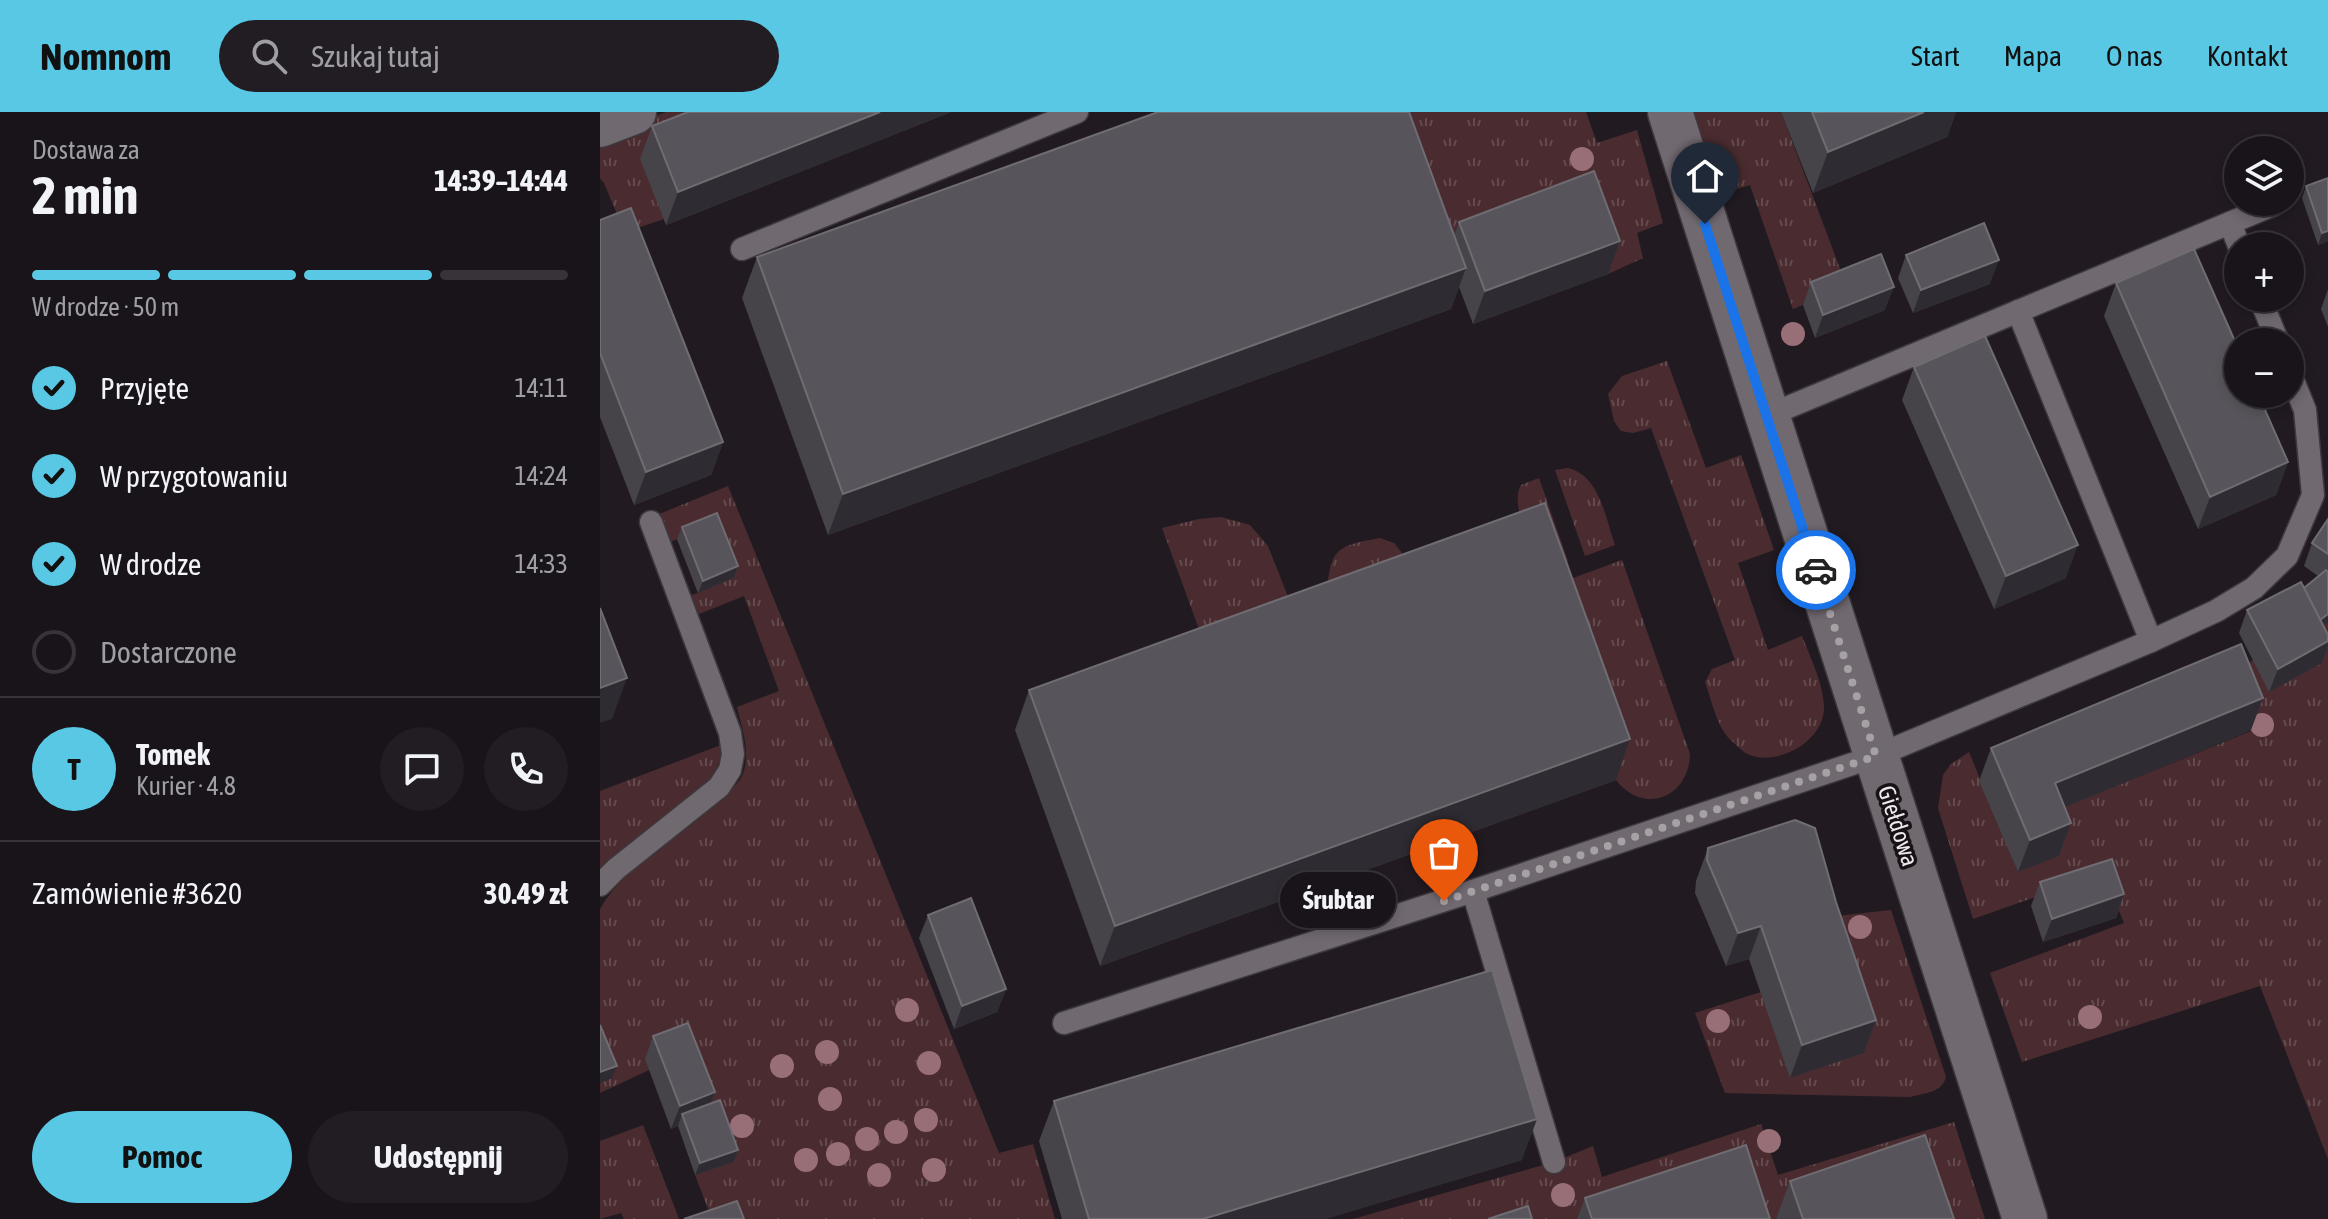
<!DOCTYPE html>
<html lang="pl">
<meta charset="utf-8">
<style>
body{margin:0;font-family:"Asap Condensed",sans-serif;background:#221d22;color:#f1f3f6;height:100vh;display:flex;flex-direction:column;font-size:30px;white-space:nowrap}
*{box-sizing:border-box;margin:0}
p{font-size:26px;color:#9f9ea2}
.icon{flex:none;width:44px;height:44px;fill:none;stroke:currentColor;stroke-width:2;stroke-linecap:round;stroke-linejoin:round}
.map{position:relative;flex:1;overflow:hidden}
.side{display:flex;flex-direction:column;background:#191419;width:600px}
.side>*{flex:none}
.fabs{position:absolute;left:1624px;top:24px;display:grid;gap:16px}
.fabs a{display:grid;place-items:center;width:80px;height:80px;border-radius:50%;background:#191419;box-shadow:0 4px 12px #0003,0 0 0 2px #373338;font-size:40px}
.pin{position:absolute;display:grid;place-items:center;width:68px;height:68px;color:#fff;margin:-82px -34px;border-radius:50% 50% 50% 0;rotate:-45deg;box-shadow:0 0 8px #0007}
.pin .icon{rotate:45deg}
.courier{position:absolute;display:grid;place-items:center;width:80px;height:80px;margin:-40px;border:6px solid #1a73e8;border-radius:50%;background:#fff;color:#222;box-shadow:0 2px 10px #0007}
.bubble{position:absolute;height:56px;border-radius:28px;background:#191419;box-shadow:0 4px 12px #0003,0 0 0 2px #373338;font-size:26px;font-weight:700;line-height:56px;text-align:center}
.head em{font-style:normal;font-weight:700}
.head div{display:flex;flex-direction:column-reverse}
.head{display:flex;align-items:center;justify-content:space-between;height:136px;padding:0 32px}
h1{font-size:52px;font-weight:700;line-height:60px}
.bar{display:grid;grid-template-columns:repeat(4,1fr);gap:12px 8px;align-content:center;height:96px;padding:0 32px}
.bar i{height:10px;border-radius:6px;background:#373338}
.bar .active{background:#59c8e5}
.bar p{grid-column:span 4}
.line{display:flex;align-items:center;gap:20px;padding:0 32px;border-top:2px solid #373338}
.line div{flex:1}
.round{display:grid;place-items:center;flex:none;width:84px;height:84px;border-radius:42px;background:#221d22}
ol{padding:0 32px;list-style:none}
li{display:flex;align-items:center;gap:24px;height:88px}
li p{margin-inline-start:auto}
li .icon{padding:8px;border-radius:50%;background:#59c8e5;color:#111;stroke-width:4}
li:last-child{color:#9f9ea2}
li i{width:44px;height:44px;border:4px solid #373338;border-radius:50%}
.primary-button{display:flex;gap:16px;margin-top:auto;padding:16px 32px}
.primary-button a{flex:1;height:92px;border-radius:48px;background:#59c8e5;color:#111;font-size:32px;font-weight:700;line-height:92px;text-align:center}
.primary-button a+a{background:#221d22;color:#f1f3f6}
header{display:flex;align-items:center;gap:48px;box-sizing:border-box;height:112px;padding:0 40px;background:#59c8e5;color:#111}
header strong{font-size:38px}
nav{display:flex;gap:44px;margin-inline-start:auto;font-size:28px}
.search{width:560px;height:72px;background:#221d22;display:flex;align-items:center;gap:20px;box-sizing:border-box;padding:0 28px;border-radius:44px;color:#9f9ea2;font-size:30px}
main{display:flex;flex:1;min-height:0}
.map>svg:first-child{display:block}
.grass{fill:url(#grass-tufts)}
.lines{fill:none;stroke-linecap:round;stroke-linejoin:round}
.lane-casing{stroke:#3c383c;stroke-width:25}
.street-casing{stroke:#3c383c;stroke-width:47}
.lane{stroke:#706970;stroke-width:22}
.street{stroke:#706970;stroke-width:44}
.tree{fill:#986f76}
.wall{fill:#464349}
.shaded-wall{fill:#2f2b32}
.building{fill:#58545b;stroke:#6f6c72;stroke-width:2}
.done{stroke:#a6a1a5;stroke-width:8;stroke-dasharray:0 14.4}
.route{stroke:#1a73e8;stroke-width:10}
.labels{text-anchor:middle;stroke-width:7;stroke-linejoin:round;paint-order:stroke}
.street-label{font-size:24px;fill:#ede9ec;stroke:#181217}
</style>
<header>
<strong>Nomnom</strong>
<div class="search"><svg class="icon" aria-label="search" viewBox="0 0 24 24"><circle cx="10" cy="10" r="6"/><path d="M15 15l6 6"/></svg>Szukaj tutaj</div>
<nav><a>Start</a><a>Mapa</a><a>O nas</a><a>Kontakt</a></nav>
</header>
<main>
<section class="side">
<div class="head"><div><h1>2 min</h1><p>Dostawa za</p></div><em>14:39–14:44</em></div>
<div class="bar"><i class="active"></i><i class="active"></i><i class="active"></i><i></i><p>W drodze · 50 m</p></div>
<ol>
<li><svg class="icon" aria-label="check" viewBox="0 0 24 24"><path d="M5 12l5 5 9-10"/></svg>Przyjęte<p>14:11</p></li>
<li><svg class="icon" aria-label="check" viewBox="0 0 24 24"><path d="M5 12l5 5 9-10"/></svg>W przygotowaniu<p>14:24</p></li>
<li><svg class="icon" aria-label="check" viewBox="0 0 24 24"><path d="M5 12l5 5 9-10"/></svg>W drodze<p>14:33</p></li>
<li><i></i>Dostarczone</li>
</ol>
<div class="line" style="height:144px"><b class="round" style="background:#59c8e5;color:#111">T</b><div><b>Tomek</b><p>Kurier · 4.8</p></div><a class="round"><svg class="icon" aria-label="chat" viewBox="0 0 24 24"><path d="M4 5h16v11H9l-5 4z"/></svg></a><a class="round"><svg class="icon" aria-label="phone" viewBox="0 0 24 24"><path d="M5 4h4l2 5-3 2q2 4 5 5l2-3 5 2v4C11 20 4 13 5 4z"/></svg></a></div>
<div class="line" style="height:104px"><div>Zamówienie #3620</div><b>30.49 zł</b></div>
<div class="primary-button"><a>Pomoc</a><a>Udostępnij</a></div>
</section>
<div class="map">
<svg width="1728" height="1107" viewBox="0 0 1728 1107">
<defs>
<pattern id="grass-tufts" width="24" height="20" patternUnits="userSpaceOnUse" patternTransform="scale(2)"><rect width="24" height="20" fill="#4a2c30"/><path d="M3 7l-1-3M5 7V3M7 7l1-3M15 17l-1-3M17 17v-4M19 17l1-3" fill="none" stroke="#644b4e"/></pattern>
</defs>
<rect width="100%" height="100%" fill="#211b21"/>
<g class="grass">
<polygon points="66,0 159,0 41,47 64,107 34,117 22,114 4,71 0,66 0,26"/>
<polygon points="796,0 986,0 997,31 1037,18 1063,111 1037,121 1043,146 1008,162 864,136 835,106"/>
<polygon points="1089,0 1181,0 1247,175 1193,197 1150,73 1124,81 1115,81"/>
<path d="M1067,249L1106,356L1141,343L1174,438L1138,451L1168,538L1202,524C1210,545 1223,571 1224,594C1225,627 1183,652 1153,644C1146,643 1138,635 1133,630C1117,617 1112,589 1105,570L1112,557L1135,548L1051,316L1033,321L1021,319L1014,309L1008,282L1022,264Z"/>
<path d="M968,356C1000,364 1005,405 1015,433L985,444L955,358Z"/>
<path d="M939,366L968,449L940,459C933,439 909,392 921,373Z"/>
<path d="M128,374L399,1041L433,1032L455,1107H112L95,1063L134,1049L49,958L0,981V971L12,966L0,936V797C23,758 63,731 98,704C110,694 138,676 143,662C151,640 142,617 137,595L179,579L144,484L94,504L88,484L98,481L77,427L68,431L57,403Z"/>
<polygon points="621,405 650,413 668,434 700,515 610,547 562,416 599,407"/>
<path d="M780,426L794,431L810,451L727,479C731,435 738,434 780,426Z"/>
<path d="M1022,448L1090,642C1089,685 1044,704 1016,668L946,476Z"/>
<polygon points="1728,510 1728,1047 1660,874 1422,950 1390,861 1524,811 1503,761 1373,807 1338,696 1343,663 1351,652 1369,640 1418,760 1458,744 1443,704 1651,619 1629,565 1653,548 1709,525"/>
<polygon points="121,633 122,645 111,667 27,734 0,759 0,679"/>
<path d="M1291,798L1346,965C1342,981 1324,981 1310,985L1125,981L1095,901L1161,880L1219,806Z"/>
<polygon points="1354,1010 1385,1107 753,1107 954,1050 993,1034 1002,1065 1161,1012 1178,1063"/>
<polygon points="43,1013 79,1107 24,1107 21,1101 0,1107 0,1029"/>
</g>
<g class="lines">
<defs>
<g id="lane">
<polyline points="1630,111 1639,134"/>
<polyline points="142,137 477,0"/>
<polyline points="1660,186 1678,230"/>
<polyline points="1418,199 1551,529"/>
<polyline points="1167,304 1673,93"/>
<polyline points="0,773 16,757 119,675 130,658 133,642 130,621 51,410"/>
<polyline points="873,779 954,1050"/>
<polyline points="464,911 873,779 1276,644 1551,529 1616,499 1654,476 1687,444 1713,383 1705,298 1690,261"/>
</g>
<g id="street">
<polyline points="1070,0 1425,1107"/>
<polyline points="0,13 34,0"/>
</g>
</defs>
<use href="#lane" class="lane-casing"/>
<use href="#street" class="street-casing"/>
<use href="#lane" class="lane"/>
<use href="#street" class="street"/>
</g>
<g class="tree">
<circle cx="982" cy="47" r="12"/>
<circle cx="1120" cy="58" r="12"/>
<circle cx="1193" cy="222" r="12"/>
<circle cx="1662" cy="613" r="12"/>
<circle cx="1260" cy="815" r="12"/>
<circle cx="307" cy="898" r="12"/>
<circle cx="1490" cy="905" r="12"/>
<circle cx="1118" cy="909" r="12"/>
<circle cx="227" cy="940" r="12"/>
<circle cx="329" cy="951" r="12"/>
<circle cx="182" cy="954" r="12"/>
<circle cx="230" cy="987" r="12"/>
<circle cx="326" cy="1008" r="12"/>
<circle cx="142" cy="1014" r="12"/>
<circle cx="296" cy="1020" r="12"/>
<circle cx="267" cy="1027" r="12"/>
<circle cx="1169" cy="1029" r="12"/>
<circle cx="238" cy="1042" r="12"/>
<circle cx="206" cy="1048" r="12"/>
<circle cx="334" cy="1058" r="12"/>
<circle cx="279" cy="1063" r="12"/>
<circle cx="963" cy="1083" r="12"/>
</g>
<g class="wall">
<polygon points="351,0 66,113 40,47 52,14"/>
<polygon points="1181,0 1356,0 1347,25 1213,81"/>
<polygon points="1706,74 1728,129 1718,133 1702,86"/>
<polygon points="0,108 123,330 111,363 34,393 0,305"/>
<polygon points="859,110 1020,129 1008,162 873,212 859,175 851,197 228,423 142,186 157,145 854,124"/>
<polygon points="1306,143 1390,172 1313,201 1298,166"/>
<polygon points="1211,170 1285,198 1215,226 1203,193"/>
<polygon points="1516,171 1688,350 1676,383 1598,417 1504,204"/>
<polygon points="1728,177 1728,215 1721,197"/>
<polygon points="1314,255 1466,466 1394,497 1302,288"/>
<polygon points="1728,407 1728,510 1723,514 1728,523 1728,534 1722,551 1669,580 1639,521 1647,498 1704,476 1718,464 1704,454 1712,431"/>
<polygon points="82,415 138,454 134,466 98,481 77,427"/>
<polygon points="429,578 1016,668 500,854 415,618"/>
<polygon points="1651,618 1465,695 1471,711 1459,744 1418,760 1379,669 1391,636"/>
<polygon points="1108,736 1236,790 1276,908 1264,941 1190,966 1149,847 1126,854 1095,781 1096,769"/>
<polygon points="1440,770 1524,782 1516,806 1443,830 1431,794"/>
<polygon points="328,803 406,877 397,900 354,917 319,826"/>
<polygon points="53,924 115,980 111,992 138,1038 134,1050 95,1063 78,1014 71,1017 45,947"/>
<polygon points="454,989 922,1048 725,1107 462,1107 439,1029"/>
<polygon points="1190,1069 1354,1107 1176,1107"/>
<polygon points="985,1086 1170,1107 977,1107"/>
</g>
<g class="shaded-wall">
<polygon points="280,0 351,0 66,113 78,80"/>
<polygon points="1324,0 1356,0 1347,25 1213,81 1228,40"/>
<polygon points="1728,119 1728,129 1718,133 1722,121"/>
<polygon points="1020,129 1008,162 873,212 885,179"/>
<polygon points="1399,148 1390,172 1313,201 1321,178"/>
<polygon points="866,156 851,197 228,423 243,382"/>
<polygon points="1294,175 1285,198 1215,226 1223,203"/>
<polygon points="123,330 111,363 34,393 46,360"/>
<polygon points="1688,350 1676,383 1598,417 1610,385"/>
<polygon points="1478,433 1466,466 1394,497 1406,464"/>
<polygon points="138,454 134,466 98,481 103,469"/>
<polygon points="1728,502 1728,510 1715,520 1720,508"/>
<polygon points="1728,529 1728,534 1722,551 1669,580 1678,557"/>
<polygon points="27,566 12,607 0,611 0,576"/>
<polygon points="1663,586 1651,618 1443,704 1455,671"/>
<polygon points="1030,627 1016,668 500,854 515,814"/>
<polygon points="1471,711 1459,744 1418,760 1430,728"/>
<polygon points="1524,782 1516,806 1443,830 1452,807"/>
<polygon points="1161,814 1149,847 1126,854 1138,821"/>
<polygon points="406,877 397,900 354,917 362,894"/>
<polygon points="1276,908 1264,941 1190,966 1202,933"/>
<polygon points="17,954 12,966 0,971 0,960"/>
<polygon points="115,980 107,1003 82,1002 78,1014 71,1017 80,994"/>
<polygon points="937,1007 922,1048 725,1107 603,1107"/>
<polygon points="138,1038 134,1050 95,1063 100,1051"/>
</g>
<g class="building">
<polygon points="88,0 280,0 78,80 52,14"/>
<polygon points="558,0 809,0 866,156 243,382 157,145"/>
<polygon points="1212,0 1324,0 1228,40"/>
<polygon points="994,59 1020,129 885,179 859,110"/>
<polygon points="1728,66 1728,119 1722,121 1706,74"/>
<polygon points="31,96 123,330 46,360 0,241 0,108"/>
<polygon points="1384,111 1399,148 1321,178 1306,143"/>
<polygon points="1594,137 1638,236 1638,282 1658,282 1688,350 1610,385 1516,171"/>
<polygon points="1281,142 1294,175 1223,203 1211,170"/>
<polygon points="1385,224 1478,433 1406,464 1314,255"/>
<polygon points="945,391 1030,627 515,814 429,578"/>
<polygon points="117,401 138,454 103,469 82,415"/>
<polygon points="1728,407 1728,442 1712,431"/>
<polygon points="1726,458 1728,460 1728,502 1720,508 1704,476"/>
<polygon points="1701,470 1728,523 1728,529 1678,557 1647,498"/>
<polygon points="0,496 27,566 0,576"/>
<polygon points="1641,532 1663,586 1455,671 1471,711 1430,728 1391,636"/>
<polygon points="1195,708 1215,716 1236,790 1276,908 1202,933 1161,814 1138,821 1107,748 1108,736"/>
<polygon points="1512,747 1524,782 1452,807 1440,770"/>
<polygon points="371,786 406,877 362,894 328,803"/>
<polygon points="892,858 937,1007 603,1107 489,1107 454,989"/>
<polygon points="88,911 115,980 80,994 53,924"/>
<polygon points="0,913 17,954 0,960"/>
<polygon points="120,988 138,1038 100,1051 82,1002"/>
<polygon points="1325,1023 1354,1107 1203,1107 1190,1069"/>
<polygon points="1146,1033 1170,1107 992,1107 985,1086"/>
<polygon points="137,1089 144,1107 84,1107"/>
<polygon points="928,1094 932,1107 888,1107"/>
</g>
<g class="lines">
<polyline class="done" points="844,789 1276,644 1216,458"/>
<polyline class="route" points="1105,112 1216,458"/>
</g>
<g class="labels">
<g class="street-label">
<text transform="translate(1298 714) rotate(72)" y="8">Giełdowa</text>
</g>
</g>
</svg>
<div class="fabs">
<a><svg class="icon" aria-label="layers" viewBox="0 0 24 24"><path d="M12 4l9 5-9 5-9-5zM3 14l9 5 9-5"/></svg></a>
<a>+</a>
<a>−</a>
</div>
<div class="pin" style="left:844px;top:789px;background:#ea580c"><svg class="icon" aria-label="bag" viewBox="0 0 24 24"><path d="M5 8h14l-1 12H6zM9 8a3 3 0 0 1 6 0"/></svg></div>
<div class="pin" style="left:1105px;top:112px;background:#1f2937"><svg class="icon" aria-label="home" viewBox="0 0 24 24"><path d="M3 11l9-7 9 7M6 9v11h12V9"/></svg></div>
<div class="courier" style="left:1216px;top:458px"><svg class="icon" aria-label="car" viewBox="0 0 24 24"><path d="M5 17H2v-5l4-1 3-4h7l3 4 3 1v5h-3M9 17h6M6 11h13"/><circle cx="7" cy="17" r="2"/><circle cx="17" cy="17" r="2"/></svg></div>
<div class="bubble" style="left:680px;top:760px;width:116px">Śrubtar</div>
</div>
</main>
